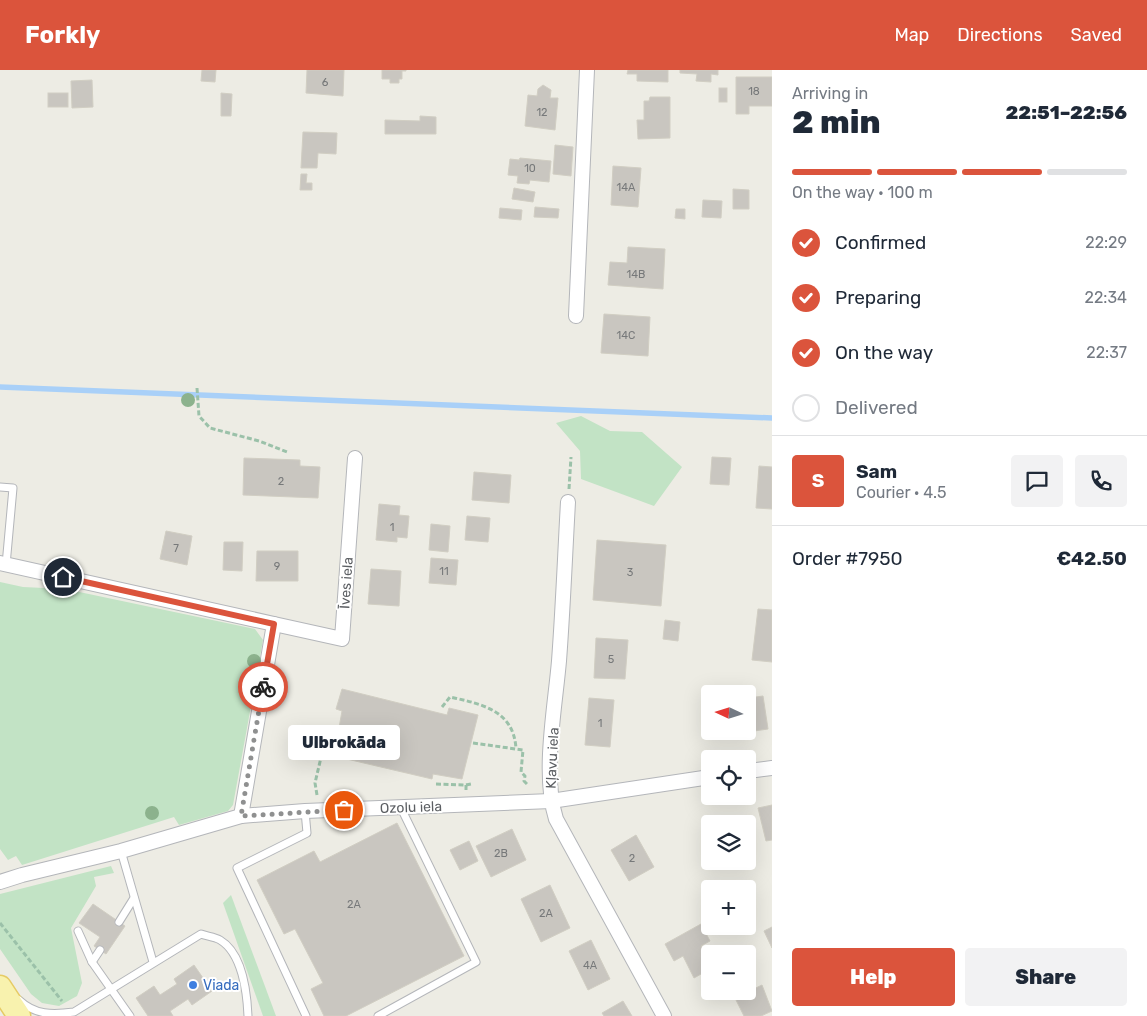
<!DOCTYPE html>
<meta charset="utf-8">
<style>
body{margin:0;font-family:Rubik,sans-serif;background:#f2f2f3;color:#1f2937;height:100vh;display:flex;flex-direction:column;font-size:19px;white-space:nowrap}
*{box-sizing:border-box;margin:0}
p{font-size:16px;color:#747a83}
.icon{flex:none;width:28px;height:28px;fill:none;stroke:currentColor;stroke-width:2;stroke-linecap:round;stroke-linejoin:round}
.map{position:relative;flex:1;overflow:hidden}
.drawer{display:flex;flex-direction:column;background:#fff;width:375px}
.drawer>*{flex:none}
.needle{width:32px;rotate:274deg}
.tools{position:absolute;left:701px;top:615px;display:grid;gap:10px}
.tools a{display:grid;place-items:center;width:55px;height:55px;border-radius:5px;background:#fff;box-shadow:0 5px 20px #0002;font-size:25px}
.pin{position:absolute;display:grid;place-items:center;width:42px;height:42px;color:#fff;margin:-21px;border:2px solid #fff;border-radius:50%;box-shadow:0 1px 5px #0007}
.courier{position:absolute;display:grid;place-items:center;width:50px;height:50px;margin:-25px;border:4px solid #db543c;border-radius:50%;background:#fff;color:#222;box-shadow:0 1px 6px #0007}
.bubble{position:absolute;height:35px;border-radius:5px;background:#fff;box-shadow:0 5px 20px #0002;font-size:16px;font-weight:800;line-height:35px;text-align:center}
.headline em{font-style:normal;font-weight:800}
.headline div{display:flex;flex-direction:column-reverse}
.headline{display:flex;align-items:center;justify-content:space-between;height:85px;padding:0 20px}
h1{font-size:32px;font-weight:800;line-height:38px}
.bar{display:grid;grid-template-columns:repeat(4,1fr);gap:8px 5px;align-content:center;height:60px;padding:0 20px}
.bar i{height:6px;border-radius:4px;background:#e0e1e3}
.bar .selected{background:#db543c}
.bar p{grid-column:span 4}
.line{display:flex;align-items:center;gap:12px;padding:0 20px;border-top:1px solid #e0e1e3}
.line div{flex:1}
.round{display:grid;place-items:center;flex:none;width:52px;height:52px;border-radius:5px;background:#f2f2f3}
ol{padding:0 20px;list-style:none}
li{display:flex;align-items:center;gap:15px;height:55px}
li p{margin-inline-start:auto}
li .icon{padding:5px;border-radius:50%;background:#db543c;color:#fff;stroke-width:4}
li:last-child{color:#747a83}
li i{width:28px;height:28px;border:2px solid #e0e1e3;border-radius:50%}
.primary-button{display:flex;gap:10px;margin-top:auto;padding:10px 20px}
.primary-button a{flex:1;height:58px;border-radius:5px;background:#db543c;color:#fff;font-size:20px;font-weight:800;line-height:58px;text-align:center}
.primary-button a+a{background:#f2f2f3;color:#1f2937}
header{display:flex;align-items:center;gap:30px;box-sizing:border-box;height:70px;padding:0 25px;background:#db543c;color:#fff}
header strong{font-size:24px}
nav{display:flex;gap:28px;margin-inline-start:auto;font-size:18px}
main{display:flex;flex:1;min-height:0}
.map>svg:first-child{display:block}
.green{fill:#c2e3c5}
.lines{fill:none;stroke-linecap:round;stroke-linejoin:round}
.stream{stroke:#a9d0f8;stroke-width:5.5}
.building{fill:#c9c6c0;stroke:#d1cec3}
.service-casing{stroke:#b4b6ba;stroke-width:9}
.minor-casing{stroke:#b4b6ba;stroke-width:16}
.primary-casing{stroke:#e6cb65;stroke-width:25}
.path{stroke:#9bc1a9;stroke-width:3;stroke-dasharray:5 2.5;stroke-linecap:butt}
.service{stroke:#fff;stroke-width:7}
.minor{stroke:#fff;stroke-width:14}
.primary{stroke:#f8f2ae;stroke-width:22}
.tree{fill:#8cb28d}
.done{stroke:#8f9090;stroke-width:5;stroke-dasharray:0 9}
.route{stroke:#db543c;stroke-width:6}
.shop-dot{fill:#3f7fe0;stroke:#fff;stroke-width:2}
.labels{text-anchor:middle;stroke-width:4;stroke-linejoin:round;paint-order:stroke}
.number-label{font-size:11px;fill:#77797a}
.street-label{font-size:14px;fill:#5c5f63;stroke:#fff}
.shop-label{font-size:14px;fill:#366cbe;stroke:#fff;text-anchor:start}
</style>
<header>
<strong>Forkly</strong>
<nav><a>Map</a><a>Directions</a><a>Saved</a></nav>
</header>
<main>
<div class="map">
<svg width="772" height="946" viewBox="0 0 772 946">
<rect width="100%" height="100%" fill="#edece4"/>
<g class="green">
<polygon points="581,346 610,361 642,362 682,397 654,436 581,409 580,381 556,353"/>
<polygon points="0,512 23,517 65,519 255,559 263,570 233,735 228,741 179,755 174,747 22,795 16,786 8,790 0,779"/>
<polygon points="111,796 114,803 94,807 96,816 71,858 82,913 77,926 59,936 42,933 31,924 0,879 0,824"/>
<polygon points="231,825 276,946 263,946 223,833"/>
</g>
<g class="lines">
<polyline class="stream" points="0,317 772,348"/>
</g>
<g class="building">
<polygon points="202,0 216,0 215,12 201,11"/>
<polygon points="307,0 344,0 343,26 306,23"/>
<polygon points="382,0 406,0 406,1 402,1 402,9 399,9 399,13 390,13 390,9 382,9"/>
<polygon points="628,0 668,0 668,12 637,11 637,4 627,4"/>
<polygon points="680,0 718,0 718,5 711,4 711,12 696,11 697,4 680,3"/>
<polygon points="736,7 772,7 772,36 749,36 749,44 736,44"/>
<polygon points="92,10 93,37 72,38 71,11"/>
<polygon points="543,15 551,20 550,28 558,28 555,60 525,56 528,25 537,26 538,19"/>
<rect x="719" y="18" width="8" height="14"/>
<rect x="48" y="23" width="20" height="14"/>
<polygon points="221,23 232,24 231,46 221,46"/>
<polygon points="650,27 670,27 670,68 638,69 637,50 644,50 644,31 649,31"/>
<polygon points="420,46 436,47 436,64 385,64 385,50 420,51"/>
<polygon points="303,62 337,63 336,84 318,83 317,98 301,98"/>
<polygon points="555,75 573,77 571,106 553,104"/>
<polygon points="520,88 551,91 549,112 530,110 529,114 517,113 518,106 508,105 510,89 519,90"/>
<polygon points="613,96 641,98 638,137 611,135"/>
<polygon points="301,104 307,104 306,113 312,113 312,120 300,120"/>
<polygon points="514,118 535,122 533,132 512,129"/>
<polygon points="733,119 749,120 749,139 733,139"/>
<polygon points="703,130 722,131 721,148 702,147"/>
<polygon points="535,137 559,139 558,148 534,147"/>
<polygon points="500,138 522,140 521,150 499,148"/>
<polygon points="676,139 685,139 685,149 675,148"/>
<polygon points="628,177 665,179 663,219 608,215 610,192 627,193"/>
<polygon points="604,244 650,247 648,286 601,283"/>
<polygon points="712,387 731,388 729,415 710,414"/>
<polygon points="244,388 300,390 300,396 320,397 318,428 243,425"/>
<polygon points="759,396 772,397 772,439 756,438"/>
<polygon points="474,402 511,405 509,433 472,430"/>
<polygon points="379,434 400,436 399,445 409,446 407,468 397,467 397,472 376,470"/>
<polygon points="467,446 490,448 488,472 465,470"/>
<polygon points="431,454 450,456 448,482 429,480"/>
<polygon points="166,461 192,466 187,495 160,489"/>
<polygon points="597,470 666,475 661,536 593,530"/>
<polygon points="224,472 243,472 242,501 223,500"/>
<polygon points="257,481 298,481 298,511 256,511"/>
<polygon points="431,488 458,490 456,515 429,513"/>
<polygon points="371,499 401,501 399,536 368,534"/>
<polygon points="758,539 772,540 772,592 752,590"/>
<polygon points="665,550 680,552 678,571 663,569"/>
<polygon points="596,568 628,570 625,609 594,608"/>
<polygon points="342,619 447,645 449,638 478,645 462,709 433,704 432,709 334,686 342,641 336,639"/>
<polygon points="763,626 768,659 734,664 733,661 748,661 748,628"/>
<polygon points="589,628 614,630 610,677 585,675"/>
<polygon points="772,735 772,770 766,771 758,738"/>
<polygon points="397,753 464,886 346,946 324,946 311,919 323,913 295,859 284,864 257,810 314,781 320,792"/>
<polygon points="512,759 526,790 491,807 476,776"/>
<polygon points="636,765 654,797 629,811 611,780"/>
<polygon points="469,771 478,791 460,800 450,780"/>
<polygon points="550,815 570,858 541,872 521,829"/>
<polygon points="93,834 125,856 106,884 94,876 100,867 79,853"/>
<polygon points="701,854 710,871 701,876 710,893 710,899 694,908 683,886 674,891 665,874"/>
<polygon points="772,857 772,878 764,861"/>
<polygon points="591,870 610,909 588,920 569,881"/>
<polygon points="194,895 212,921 192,935 188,929 170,941 173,946 148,946 136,928 154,916 160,925 177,914 174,909"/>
<polygon points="762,915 772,941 761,946 744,946 735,928"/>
<polygon points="623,931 632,946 604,946 602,943"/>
</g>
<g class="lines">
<defs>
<g id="service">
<polyline points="0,417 13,418 6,495"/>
<polyline points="305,741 307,763 237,798 306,946"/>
<polyline points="121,781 153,892"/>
<polyline points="119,852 134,828"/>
<polyline points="78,861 92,892 130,946"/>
<polyline points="92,892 100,880"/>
<path d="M19,930C35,945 52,945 74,942L201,864C206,866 215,867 220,870C242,883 247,922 248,946"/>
<polyline points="378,946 476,892 401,738"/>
</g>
<g id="minor">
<polyline points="576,246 587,0"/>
<path d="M568,432C565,485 563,538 559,591C555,638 542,704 556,749L664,946"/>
<polyline points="0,493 274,554 241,746"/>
<polyline points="274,554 342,569 355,388"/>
<polyline points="748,701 772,698"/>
<polyline points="0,812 22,805 121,781 241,746 305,741 551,731 710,707"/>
</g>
<polyline id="primary" points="0,917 19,946"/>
</defs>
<use href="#service" class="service-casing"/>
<use href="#minor" class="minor-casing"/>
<use href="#primary" class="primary-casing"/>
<g class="path">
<polyline points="197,318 199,346 210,358 259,371 287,382"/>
<polyline points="569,419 571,387"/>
<path d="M442,637L450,627C481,634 514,640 516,679"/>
<polyline points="473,673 523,680 521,702 525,706 524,711 528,715"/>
<polyline points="436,714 466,715 466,720"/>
<polyline points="466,715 471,714"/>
<polyline points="317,725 315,713 327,662"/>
<polyline points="0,853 62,931"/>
</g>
<use href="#service" class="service"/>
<use href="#minor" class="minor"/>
<use href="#primary" class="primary"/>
</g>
<g class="tree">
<circle cx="188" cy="330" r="7"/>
<circle cx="254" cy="591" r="7"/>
<circle cx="152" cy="743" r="7"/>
</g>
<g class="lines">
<polyline class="done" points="263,617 241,746 344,740"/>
<polyline class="route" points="63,507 274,554 263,617"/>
</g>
<circle class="shop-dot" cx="193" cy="915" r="5"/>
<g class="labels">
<g class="number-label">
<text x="325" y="16">6</text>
<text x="754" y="25">18</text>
<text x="542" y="46">12</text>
<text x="530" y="102">10</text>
<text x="626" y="121">14A</text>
<text x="636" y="208">14B</text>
<text x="626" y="269">14C</text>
<text x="281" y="415">2</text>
<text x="392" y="461">1</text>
<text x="176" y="482">7</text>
<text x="277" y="500">9</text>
<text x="444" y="505">11</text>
<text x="630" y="506">3</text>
<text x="611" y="593">5</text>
<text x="600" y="657">1</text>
<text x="501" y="787">2B</text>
<text x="632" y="792">2</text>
<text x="354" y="838">2A</text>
<text x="546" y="847">2A</text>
<text x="590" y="899">4A</text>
</g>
<g class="street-label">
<text transform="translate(346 513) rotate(-86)" y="5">Īves iela</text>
<text transform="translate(552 688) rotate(-87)" y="5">Kļavu iela</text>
<text transform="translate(411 737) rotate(-2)" y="5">Ozolu iela</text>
</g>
<g class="shop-label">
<text x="203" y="920">Viada</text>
</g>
</g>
</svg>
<div class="tools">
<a><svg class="needle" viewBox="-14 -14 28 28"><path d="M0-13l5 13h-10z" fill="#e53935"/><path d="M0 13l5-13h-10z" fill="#747a83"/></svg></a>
<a><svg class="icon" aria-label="locate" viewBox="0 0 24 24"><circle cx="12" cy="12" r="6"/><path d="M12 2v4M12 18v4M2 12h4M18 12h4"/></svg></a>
<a><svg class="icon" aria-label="layers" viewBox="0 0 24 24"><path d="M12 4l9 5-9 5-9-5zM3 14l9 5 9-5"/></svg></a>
<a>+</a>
<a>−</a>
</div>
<div class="pin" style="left:344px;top:740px;background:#ea580c"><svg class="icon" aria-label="bag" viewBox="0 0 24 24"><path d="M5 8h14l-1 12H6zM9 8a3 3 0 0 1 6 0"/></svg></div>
<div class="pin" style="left:63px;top:507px;background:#1f2937"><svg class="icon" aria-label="home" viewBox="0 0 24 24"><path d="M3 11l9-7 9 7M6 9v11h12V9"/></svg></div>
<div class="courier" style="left:263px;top:617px"><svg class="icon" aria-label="bike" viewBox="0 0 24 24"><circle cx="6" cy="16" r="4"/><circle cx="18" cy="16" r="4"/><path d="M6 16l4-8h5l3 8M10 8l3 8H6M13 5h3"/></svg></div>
<div class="bubble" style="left:288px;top:655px;width:112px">Ulbrokāda</div>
</div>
<section class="drawer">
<div class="headline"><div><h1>2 min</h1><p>Arriving in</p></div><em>22:51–22:56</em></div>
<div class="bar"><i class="selected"></i><i class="selected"></i><i class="selected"></i><i></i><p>On the way · 100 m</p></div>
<ol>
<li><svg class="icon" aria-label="check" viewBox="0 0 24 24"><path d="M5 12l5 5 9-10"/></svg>Confirmed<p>22:29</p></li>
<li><svg class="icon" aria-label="check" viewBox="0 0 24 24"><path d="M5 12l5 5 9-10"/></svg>Preparing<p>22:34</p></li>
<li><svg class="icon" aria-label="check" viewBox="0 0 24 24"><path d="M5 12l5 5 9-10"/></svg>On the way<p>22:37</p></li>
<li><i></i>Delivered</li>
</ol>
<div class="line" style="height:90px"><b class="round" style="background:#db543c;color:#fff">S</b><div><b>Sam</b><p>Courier · 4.5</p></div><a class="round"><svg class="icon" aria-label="chat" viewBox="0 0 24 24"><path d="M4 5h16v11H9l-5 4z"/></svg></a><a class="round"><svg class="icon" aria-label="phone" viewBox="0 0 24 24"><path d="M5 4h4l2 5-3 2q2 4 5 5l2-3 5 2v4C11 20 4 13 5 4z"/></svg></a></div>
<div class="line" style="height:65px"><div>Order #7950</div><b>€42.50</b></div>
<div class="primary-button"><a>Help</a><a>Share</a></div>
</section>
</main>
